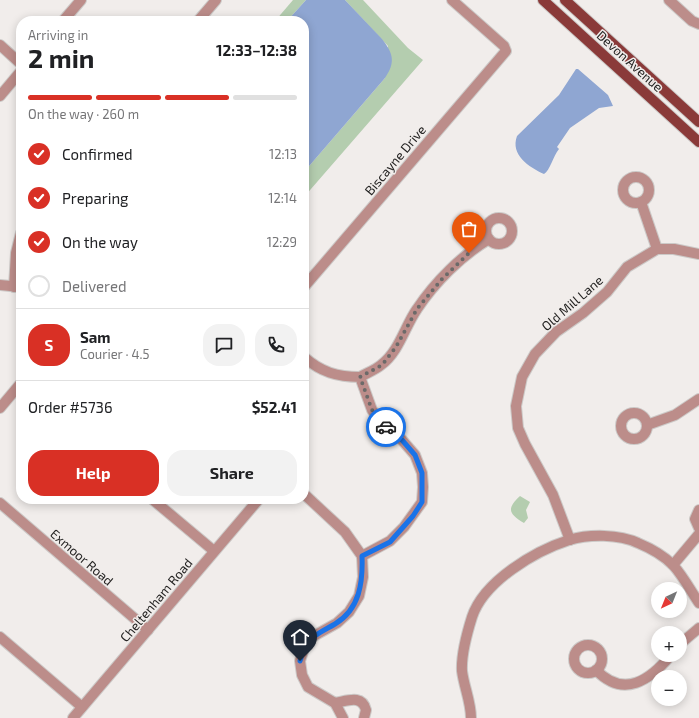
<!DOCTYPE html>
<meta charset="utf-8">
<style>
body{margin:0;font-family:"Exo 2",sans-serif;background:#f2f2f2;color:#202124;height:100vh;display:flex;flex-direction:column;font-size:15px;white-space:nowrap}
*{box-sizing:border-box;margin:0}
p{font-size:13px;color:#757577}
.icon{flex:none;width:22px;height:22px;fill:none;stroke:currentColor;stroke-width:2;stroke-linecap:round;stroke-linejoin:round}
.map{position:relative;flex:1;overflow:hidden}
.panel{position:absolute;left:16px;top:16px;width:293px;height:488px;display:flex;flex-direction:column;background:#fff;border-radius:16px;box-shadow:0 2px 10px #0003}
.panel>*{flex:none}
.needle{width:26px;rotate:223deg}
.buttons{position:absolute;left:651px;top:582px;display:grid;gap:8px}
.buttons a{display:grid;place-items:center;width:36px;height:36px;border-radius:50%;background:#fff;box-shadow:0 2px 10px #0003;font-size:20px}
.pin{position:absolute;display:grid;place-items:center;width:34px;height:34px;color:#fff;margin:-41px -17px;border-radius:50% 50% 50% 0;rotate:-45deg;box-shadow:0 0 4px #0007}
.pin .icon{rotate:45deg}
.courier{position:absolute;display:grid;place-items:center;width:40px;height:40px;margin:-20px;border:3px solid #1a73e8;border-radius:50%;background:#fff;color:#222;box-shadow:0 1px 5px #0007}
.head em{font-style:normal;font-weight:700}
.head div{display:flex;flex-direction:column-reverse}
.head{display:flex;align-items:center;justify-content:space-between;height:68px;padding:0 12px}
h1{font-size:26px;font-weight:700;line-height:30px}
.bar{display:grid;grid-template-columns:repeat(4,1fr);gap:6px 4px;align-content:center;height:48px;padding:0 12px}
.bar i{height:5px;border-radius:3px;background:#e0e0e0}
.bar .current{background:#d93025}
.bar p{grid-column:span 4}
.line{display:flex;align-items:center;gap:10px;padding:0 12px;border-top:1px solid #e0e0e0}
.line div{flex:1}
.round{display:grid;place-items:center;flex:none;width:42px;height:42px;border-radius:16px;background:#f2f2f2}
ol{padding:0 12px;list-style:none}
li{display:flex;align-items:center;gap:12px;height:44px}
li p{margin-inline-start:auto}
li .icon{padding:4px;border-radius:50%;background:#d93025;color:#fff;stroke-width:4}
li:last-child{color:#757577}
li i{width:22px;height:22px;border:2px solid #e0e0e0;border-radius:50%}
.button{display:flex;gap:8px;margin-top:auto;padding:8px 12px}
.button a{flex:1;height:46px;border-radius:16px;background:#d93025;color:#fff;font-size:16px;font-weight:700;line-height:46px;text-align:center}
.button a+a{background:#f2f2f2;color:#202124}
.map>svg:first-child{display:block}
.green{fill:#b4cdaf}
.water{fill:#8fa6d2}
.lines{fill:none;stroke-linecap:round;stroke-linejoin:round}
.minor-casing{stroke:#ccc9c7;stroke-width:12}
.major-casing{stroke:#ccc9c7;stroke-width:12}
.minor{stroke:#bc8d8a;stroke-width:10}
.major{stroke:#8a3a39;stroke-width:10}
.done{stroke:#6c6a69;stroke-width:4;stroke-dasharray:0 7.2}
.route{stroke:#1a73e8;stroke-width:5}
.labels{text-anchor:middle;stroke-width:3;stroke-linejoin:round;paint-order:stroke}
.street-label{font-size:13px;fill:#252423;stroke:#f1edeb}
</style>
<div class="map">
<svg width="699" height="718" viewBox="0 0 699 718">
<rect width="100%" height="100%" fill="#f1edeb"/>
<g class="green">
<polygon points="293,0 306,0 287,21 275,21"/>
<polygon points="345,0 363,0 408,48 423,60 304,197 304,172 385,78 388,46"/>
<path d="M520,496L530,502L526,510L528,518L524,523C509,514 506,509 520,496Z"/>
</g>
<g class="water">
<path d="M306,0H345L382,39C393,53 396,62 385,78L304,172V21H287Z"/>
<path d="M576,69H578L608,95L613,106L599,108L570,128L557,147L559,149C553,156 550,171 544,174C529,167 510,155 517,136L559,95Z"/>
</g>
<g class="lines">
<defs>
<g id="minor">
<polyline points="669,0 692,21 699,24"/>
<polyline points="63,21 81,0"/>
<polyline points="198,21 216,0"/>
<polyline points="0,45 21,64"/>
<polyline points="0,96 21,71"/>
<circle cx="636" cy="190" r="13"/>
<polyline points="641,202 657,249"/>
<circle cx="499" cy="231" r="13"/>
<polyline points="0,285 20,287"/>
<polyline points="14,287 16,253 21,233"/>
<polyline points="304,287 506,51 504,46 452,0"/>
<path d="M304,357C321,372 337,377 360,377L372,410L383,425L402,440L415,455L422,473L423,487L422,502L404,527L390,541L362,556"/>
<path d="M360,377C367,373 375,370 381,365C399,352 405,326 417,309C435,282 461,256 489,239"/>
<polyline points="0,408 21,383"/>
<circle cx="634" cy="426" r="13"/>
<polyline points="647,425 675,415 699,399"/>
<polyline points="304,494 345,532 362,556"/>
<polyline points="152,499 214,551"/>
<polyline points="0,503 148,630"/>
<polyline points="699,510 695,519 699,528"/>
<polyline points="570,540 553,495 525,444 518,428 516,406 522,377 535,354 556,332 583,313 607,292 627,267 657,249 674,249 699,254"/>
<polyline points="673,565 699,534"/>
<polyline points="0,637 82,707"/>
<polyline points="680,644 699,628"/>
<circle cx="588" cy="659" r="14"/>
<path d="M596,670C624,699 650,680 671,655"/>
<path d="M335,703C347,701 362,694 366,710L364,718"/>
<polyline points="73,718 259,499"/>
<polyline points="343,718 335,703 308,687 302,675 300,661 304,648 312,637 337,623 349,612 359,596 363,577 362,556"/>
<path d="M471,718C471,702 464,687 462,671C461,654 467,633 472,617C484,581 535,551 569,540C589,534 619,534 638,543C650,548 664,556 673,565C683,576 691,591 699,603"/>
</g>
<g id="major">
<polyline points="543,0 699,142"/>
<polyline points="565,0 699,122"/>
</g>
</defs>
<use href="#minor" class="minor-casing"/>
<use href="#major" class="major-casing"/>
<use href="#minor" class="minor"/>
<use href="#major" class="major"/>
</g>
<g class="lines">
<polyline class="done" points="386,427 372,410 360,377 382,365 396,347 417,309 442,279 469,253"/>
<path class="route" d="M300,661C306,637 316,635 335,624C360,609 363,582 362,556L390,542L413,516L422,502V473L415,455L402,440L386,427"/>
</g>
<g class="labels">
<g class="street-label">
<text transform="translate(630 61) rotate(42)" y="5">Devon Avenue</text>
<text transform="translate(395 160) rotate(-50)" y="5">Biscayne Drive</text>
<text transform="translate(572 303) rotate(-41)" y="5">Old Mill Lane</text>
<text transform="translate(82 557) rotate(41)" y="5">Exmoor Road</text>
<text transform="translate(156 600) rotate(-50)" y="5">Cheltenham Road</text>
</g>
</g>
</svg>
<div class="buttons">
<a><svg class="needle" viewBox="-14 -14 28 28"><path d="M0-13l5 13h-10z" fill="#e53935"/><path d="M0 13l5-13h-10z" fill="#757577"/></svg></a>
<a>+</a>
<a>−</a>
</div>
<div class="pin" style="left:469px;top:253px;background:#ea580c"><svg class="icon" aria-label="bag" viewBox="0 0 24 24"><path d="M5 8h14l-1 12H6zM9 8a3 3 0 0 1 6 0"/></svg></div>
<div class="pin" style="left:300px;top:661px;background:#1f2937"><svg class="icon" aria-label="home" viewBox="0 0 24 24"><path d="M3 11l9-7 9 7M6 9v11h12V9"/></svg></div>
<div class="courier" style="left:386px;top:427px"><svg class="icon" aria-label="car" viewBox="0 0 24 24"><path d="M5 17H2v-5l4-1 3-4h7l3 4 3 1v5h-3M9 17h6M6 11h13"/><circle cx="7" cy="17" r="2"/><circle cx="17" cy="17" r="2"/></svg></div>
<section class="panel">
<div class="head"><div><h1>2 min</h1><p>Arriving in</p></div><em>12:33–12:38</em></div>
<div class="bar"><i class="current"></i><i class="current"></i><i class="current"></i><i></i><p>On the way · 260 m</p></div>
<ol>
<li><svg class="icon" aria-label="check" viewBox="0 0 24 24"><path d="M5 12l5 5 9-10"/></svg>Confirmed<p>12:13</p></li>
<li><svg class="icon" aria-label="check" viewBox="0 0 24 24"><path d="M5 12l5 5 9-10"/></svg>Preparing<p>12:14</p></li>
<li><svg class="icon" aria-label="check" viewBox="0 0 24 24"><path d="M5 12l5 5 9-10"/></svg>On the way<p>12:29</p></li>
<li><i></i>Delivered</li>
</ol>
<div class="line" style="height:72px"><b class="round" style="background:#d93025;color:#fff">S</b><div><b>Sam</b><p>Courier · 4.5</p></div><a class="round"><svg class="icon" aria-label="chat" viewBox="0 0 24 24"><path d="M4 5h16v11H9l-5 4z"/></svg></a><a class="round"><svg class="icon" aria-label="phone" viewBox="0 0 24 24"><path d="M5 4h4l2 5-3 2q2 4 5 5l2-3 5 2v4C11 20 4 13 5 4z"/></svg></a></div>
<div class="line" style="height:52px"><div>Order #5736</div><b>$52.41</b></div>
<div class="button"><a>Help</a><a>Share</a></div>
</section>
</div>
